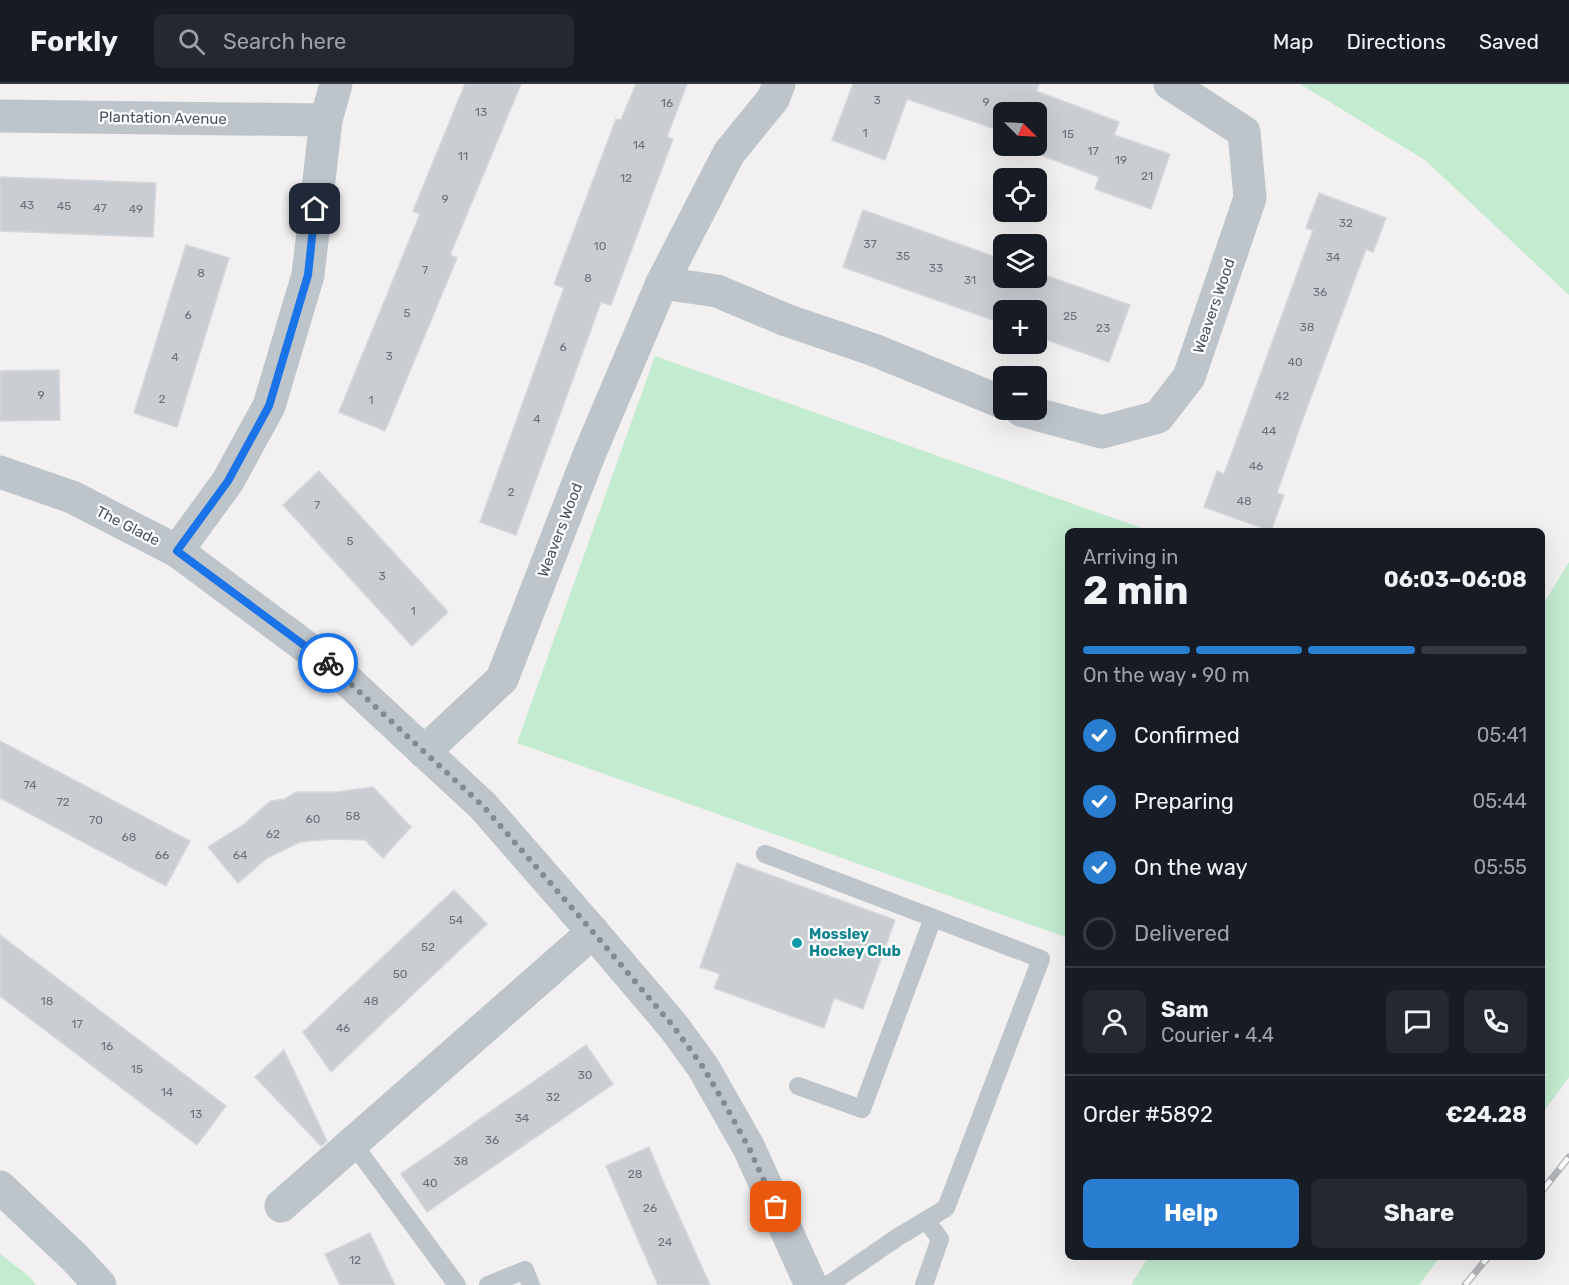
<!DOCTYPE html>
<meta charset="utf-8">
<style>
body{margin:0;font-family:Rubik,sans-serif;background:#242831;color:#f1f3f6;height:100vh;display:flex;flex-direction:column;font-size:22px;white-space:nowrap}
*{box-sizing:border-box;margin:0}
p{font-size:20px;color:#9ea1a6}
.icon{flex:none;width:33px;height:33px;fill:none;stroke:currentColor;stroke-width:2;stroke-linecap:round;stroke-linejoin:round}
.map{position:relative;flex:1;overflow:hidden}
.sheet{position:absolute;left:1065px;top:444px;width:480px;height:732px;display:flex;flex-direction:column;background:#171b24;border-radius:9px;box-shadow:0 6px 24px #0002}
.sheet>*{flex:none}
.needle{width:39px;rotate:114deg}
.buttons{position:absolute;left:993px;top:18px;display:grid;gap:12px}
.buttons a{display:grid;place-items:center;width:54px;height:54px;border-radius:9px;background:#171b24;box-shadow:0 6px 24px #0002;font-size:30px}
.pin{position:absolute;display:grid;place-items:center;width:51px;height:51px;color:#fff;margin:-26px;border-radius:12px;box-shadow:0 3px 9px #0006}
.courier{position:absolute;display:grid;place-items:center;width:60px;height:60px;margin:-30px;border:4px solid #1a73e8;border-radius:50%;background:#fff;color:#222;box-shadow:0 2px 8px #0007}
.overview em{font-style:normal;font-weight:700}
.overview div{display:flex;flex-direction:column-reverse}
.overview{display:flex;align-items:center;justify-content:space-between;height:102px;padding:0 18px}
h1{font-size:39px;font-weight:700;line-height:45px}
.bar{display:grid;grid-template-columns:repeat(4,1fr);gap:9px 6px;align-content:center;height:72px;padding:0 18px}
.bar i{height:8px;border-radius:4px;background:#363941}
.bar .active{background:#297ed2}
.bar p{grid-column:span 4}
.line{display:flex;align-items:center;gap:15px;padding:0 18px;border-top:2px solid #363941}
.line div{flex:1}
.round{display:grid;place-items:center;flex:none;width:63px;height:63px;border-radius:9px;background:#242831}
ol{padding:0 18px;list-style:none}
li{display:flex;align-items:center;gap:18px;height:66px}
li p{margin-inline-start:auto}
li .icon{padding:6px;border-radius:50%;background:#297ed2;color:#fff;stroke-width:4}
li:last-child{color:#9ea1a6}
li i{width:33px;height:33px;border:3px solid #363941;border-radius:50%}
.cta{display:flex;gap:12px;margin-top:auto;padding:12px 18px}
.cta a{flex:1;height:69px;border-radius:9px;background:#297ed2;color:#fff;font-size:24px;font-weight:700;line-height:69px;text-align:center}
.cta a+a{background:#242831;color:#f1f3f6}
header{display:flex;align-items:center;gap:36px;box-sizing:border-box;height:84px;padding:0 30px;background:#171b24;border-bottom:2px solid #363941}
header strong{font-size:28px}
nav{display:flex;gap:33px;margin-inline-start:auto;font-size:21px}
.search{width:420px;height:54px;background:#242831;display:flex;align-items:center;gap:15px;box-sizing:border-box;padding:0 21px;border-radius:9px;color:#9ea1a6;font-size:22px}
.map>svg:first-child{display:block}
.green{fill:#c3ebd0}
.building{fill:#cacdd2;stroke:#d4d7db;stroke-width:1.5}
.lines{fill:none;stroke-linecap:round;stroke-linejoin:round}
.service{stroke:#bdc5cb;stroke-width:18}
.minor{stroke:#bdc5cb;stroke-width:33}
.tertiary{stroke:#bdc5cb;stroke-width:33}
.rail-casing{stroke:#b3b6b9;stroke-width:7}
.rail{stroke:#fff;stroke-width:4.5;stroke-dasharray:14;stroke-linecap:butt}
.done{stroke:#848b90;stroke-width:6;stroke-dasharray:0 10.8}
.route{stroke:#1a73e8;stroke-width:8}
.culture-dot{fill:#0f9aa8;stroke:#fff;stroke-width:2}
.labels{text-anchor:middle;stroke-width:4.5;stroke-linejoin:round;paint-order:stroke}
.number-label{font-size:12px;fill:#69727a}
.street-label{font-size:15px;fill:#49545c;stroke:#fff}
.culture-label{font-size:15px;font-weight:bold;fill:#0d838f;stroke:#fff;text-anchor:start}
</style>
<header>
<strong>Forkly</strong>
<div class="search"><svg class="icon" aria-label="search" viewBox="0 0 24 24"><circle cx="10" cy="10" r="6"/><path d="M15 15l6 6"/></svg>Search here</div>
<nav><a>Map</a><a>Directions</a><a>Saved</a></nav>
</header>
<div class="map">
<svg width="1569" height="1201" viewBox="0 0 1569 1201">
<rect width="100%" height="100%" fill="#f2f0f0"/>
<g class="green">
<polygon points="1300,0 1569,0 1569,211 1425,76"/>
<polygon points="655,272 1150,447 1068,447 1068,854 517,659"/>
<polygon points="1569,478 1569,993 1542,1030 1542,522"/>
<polygon points="0,1170 29,1192 36,1201 0,1201"/>
<polygon points="1148,1173 1440,1173 1419,1201 1131,1201"/>
</g>
<g class="building">
<polygon points="465,0 521,0 450,171 457,174 385,347 339,328 420,130 413,127"/>
<polygon points="636,0 687,0 667,53 673,55 611,221 601,218 516,451 480,438 564,204 554,200 616,35 621,36"/>
<polygon points="853,0 1039,0 1036,7 1119,38 1114,51 1170,70 1151,125 1095,105 1099,93 1017,62 1036,62 1036,28 1004,28 1004,48 907,15 885,76 832,56"/>
<polygon points="0,93 156,99 153,153 0,147"/>
<polygon points="1319,109 1386,134 1373,168 1366,165 1301,340 1277,409 1284,411 1271,447 1204,423 1217,387 1224,390 1237,355 1313,146 1306,144"/>
<polygon points="863,126 1004,176 1004,194 1036,194 1036,188 1130,221 1109,278 1036,252 1036,226 1004,226 1004,240 843,183"/>
<polygon points="186,161 229,174 177,343 134,329"/>
<polygon points="59,286 60,336 0,337 0,287"/>
<polygon points="319,387 448,528 412,562 283,421"/>
<polygon points="0,657 190,757 166,802 0,714"/>
<polygon points="373,703 411,743 383,774 365,756 334,755 300,758 267,774 238,799 208,763 243,741 271,717 285,715 296,708 336,708"/>
<polygon points="737,779 895,836 863,925 834,914 824,944 714,904 720,890 700,883"/>
<polygon points="454,806 487,840 331,988 303,948"/>
<polygon points="0,851 226,1022 197,1061 0,912"/>
<polygon points="586,961 613,1000 427,1128 401,1090"/>
<polygon points="284,966 327,1057 321,1062 255,993"/>
<polygon points="649,1063 663,1097 710,1201 658,1201 636,1151 606,1082"/>
<polygon points="370,1149 395,1201 340,1201 325,1170"/>
</g>
<g class="lines">
<g class="service">
<polyline points="765,770 1041,875 946,1124 898,1153 828,1201"/>
<polyline points="798,1002 862,1025 933,834"/>
<polyline points="352,1058 457,1201"/>
<polyline points="488,1201 525,1186 531,1201"/>
<polyline points="924,1201 940,1155 926,1136"/>
</g>
<g class="minor">
<polyline points="0,32 326,36"/>
<polyline points="662,199 717,207 786,236 874,266 1004,319"/>
<polyline points="1021,326 1102,348 1158,333 1189,293 1250,114 1244,48 1170,0"/>
<polyline points="0,388 72,413 177,467 333,583 483,722 593,848 673,942 703,983 749,1064 811,1201"/>
<polyline points="177,467 228,397 269,322 308,191 326,36 336,0"/>
<polyline points="424,668 502,595 589,371 662,199 729,69 773,15 779,0"/>
<polyline points="281,1122 593,848"/>
</g>
<polyline class="tertiary" points="0,1103 74,1173 100,1201"/>
<defs>
<g id="rail">
<polyline points="1542,1107 1569,1073"/>
<polyline points="1465,1201 1488,1173"/>
</g>
</defs>
<use href="#rail" class="rail-casing"/>
<use href="#rail" class="rail"/>
</g>
<g class="lines">
<polyline class="done" points="328,579 483,722 593,848 673,942 703,983 723,1017 749,1064 776,1123"/>
<polyline class="route" points="315,125 308,191 269,322 228,397 177,467 328,579"/>
</g>
<circle class="culture-dot" cx="797" cy="859" r="6"/>
<g class="labels">
<g class="number-label">
<text x="877" y="20">3</text>
<text x="986" y="22">9</text>
<text x="667" y="23">16</text>
<text x="481" y="32">13</text>
<text x="865" y="53">1</text>
<text x="1068" y="54">15</text>
<text x="639" y="65">14</text>
<text x="1093" y="71">17</text>
<text x="463" y="76">11</text>
<text x="1121" y="80">19</text>
<text x="1147" y="96">21</text>
<text x="626" y="98">12</text>
<text x="445" y="119">9</text>
<text x="27" y="125">43</text>
<text x="64" y="126">45</text>
<text x="100" y="128">47</text>
<text x="136" y="129">49</text>
<text x="1346" y="143">32</text>
<text x="870" y="164">37</text>
<text x="600" y="166">10</text>
<text x="903" y="176">35</text>
<text x="1333" y="177">34</text>
<text x="936" y="188">33</text>
<text x="425" y="190">7</text>
<text x="201" y="193">8</text>
<text x="588" y="198">8</text>
<text x="970" y="200">31</text>
<text x="1320" y="212">36</text>
<text x="407" y="233">5</text>
<text x="188" y="235">6</text>
<text x="1070" y="236">25</text>
<text x="1307" y="247">38</text>
<text x="1103" y="248">23</text>
<text x="563" y="267">6</text>
<text x="389" y="276">3</text>
<text x="175" y="277">4</text>
<text x="1295" y="282">40</text>
<text x="41" y="315">9</text>
<text x="1282" y="316">42</text>
<text x="162" y="319">2</text>
<text x="371" y="320">1</text>
<text x="537" y="339">4</text>
<text x="1269" y="351">44</text>
<text x="1256" y="386">46</text>
<text x="511" y="412">2</text>
<text x="1244" y="421">48</text>
<text x="317" y="425">7</text>
<text x="350" y="461">5</text>
<text x="382" y="496">3</text>
<text x="413" y="531">1</text>
<text x="30" y="705">74</text>
<text x="63" y="722">72</text>
<text x="353" y="736">58</text>
<text x="313" y="739">60</text>
<text x="96" y="740">70</text>
<text x="273" y="754">62</text>
<text x="129" y="757">68</text>
<text x="162" y="775">66</text>
<text x="240" y="775">64</text>
<text x="456" y="840">54</text>
<text x="428" y="867">52</text>
<text x="400" y="894">50</text>
<text x="47" y="921">18</text>
<text x="371" y="921">48</text>
<text x="77" y="944">17</text>
<text x="343" y="948">46</text>
<text x="107" y="966">16</text>
<text x="137" y="989">15</text>
<text x="585" y="995">30</text>
<text x="167" y="1012">14</text>
<text x="553" y="1017">32</text>
<text x="196" y="1034">13</text>
<text x="522" y="1038">34</text>
<text x="492" y="1060">36</text>
<text x="461" y="1081">38</text>
<text x="635" y="1094">28</text>
<text x="430" y="1103">40</text>
<text x="650" y="1128">26</text>
<text x="665" y="1162">24</text>
<text x="355" y="1180">12</text>
</g>
<g class="street-label">
<text transform="translate(163 34) rotate(1)" y="5">Plantation Avenue</text>
<text transform="translate(1214 222) rotate(-71)" y="5">Weavers Wood</text>
<text transform="translate(128 442) rotate(27)" y="5">The Glade</text>
<text transform="translate(560 446) rotate(-69)" y="5">Weavers Wood</text>
</g>
<g class="culture-label">
<text x="809" y="855">Mossley<tspan x="809" dy="17">Hockey Club</tspan></text>
</g>
</g>
</svg>
<div class="buttons">
<a><svg class="needle" viewBox="-14 -14 28 28"><path d="M0-13l5 13h-10z" fill="#e53935"/><path d="M0 13l5-13h-10z" fill="#9ea1a6"/></svg></a>
<a><svg class="icon" aria-label="locate" viewBox="0 0 24 24"><circle cx="12" cy="12" r="6"/><path d="M12 2v4M12 18v4M2 12h4M18 12h4"/></svg></a>
<a><svg class="icon" aria-label="layers" viewBox="0 0 24 24"><path d="M12 4l9 5-9 5-9-5zM3 14l9 5 9-5"/></svg></a>
<a>+</a>
<a>−</a>
</div>
<div class="pin" style="left:776px;top:1123px;background:#ea580c"><svg class="icon" aria-label="bag" viewBox="0 0 24 24"><path d="M5 8h14l-1 12H6zM9 8a3 3 0 0 1 6 0"/></svg></div>
<div class="pin" style="left:315px;top:125px;background:#1f2937"><svg class="icon" aria-label="home" viewBox="0 0 24 24"><path d="M3 11l9-7 9 7M6 9v11h12V9"/></svg></div>
<div class="courier" style="left:328px;top:579px"><svg class="icon" aria-label="bike" viewBox="0 0 24 24"><circle cx="6" cy="16" r="4"/><circle cx="18" cy="16" r="4"/><path d="M6 16l4-8h5l3 8M10 8l3 8H6M13 5h3"/></svg></div>
<section class="sheet">
<div class="overview"><div><h1>2 min</h1><p>Arriving in</p></div><em>06:03–06:08</em></div>
<div class="bar"><i class="active"></i><i class="active"></i><i class="active"></i><i></i><p>On the way · 90 m</p></div>
<ol>
<li><svg class="icon" aria-label="check" viewBox="0 0 24 24"><path d="M5 12l5 5 9-10"/></svg>Confirmed<p>05:41</p></li>
<li><svg class="icon" aria-label="check" viewBox="0 0 24 24"><path d="M5 12l5 5 9-10"/></svg>Preparing<p>05:44</p></li>
<li><svg class="icon" aria-label="check" viewBox="0 0 24 24"><path d="M5 12l5 5 9-10"/></svg>On the way<p>05:55</p></li>
<li><i></i>Delivered</li>
</ol>
<div class="line" style="height:108px"><a class="round"><svg class="icon" aria-label="person" viewBox="0 0 24 24"><circle cx="12" cy="8" r="4"/><path d="M4 21q1-7 8-7t8 7"/></svg></a><div><b>Sam</b><p>Courier · 4.4</p></div><a class="round"><svg class="icon" aria-label="chat" viewBox="0 0 24 24"><path d="M4 5h16v11H9l-5 4z"/></svg></a><a class="round"><svg class="icon" aria-label="phone" viewBox="0 0 24 24"><path d="M5 4h4l2 5-3 2q2 4 5 5l2-3 5 2v4C11 20 4 13 5 4z"/></svg></a></div>
<div class="line" style="height:78px"><div>Order #5892</div><b>€24.28</b></div>
<div class="cta"><a>Help</a><a>Share</a></div>
</section>
</div>
